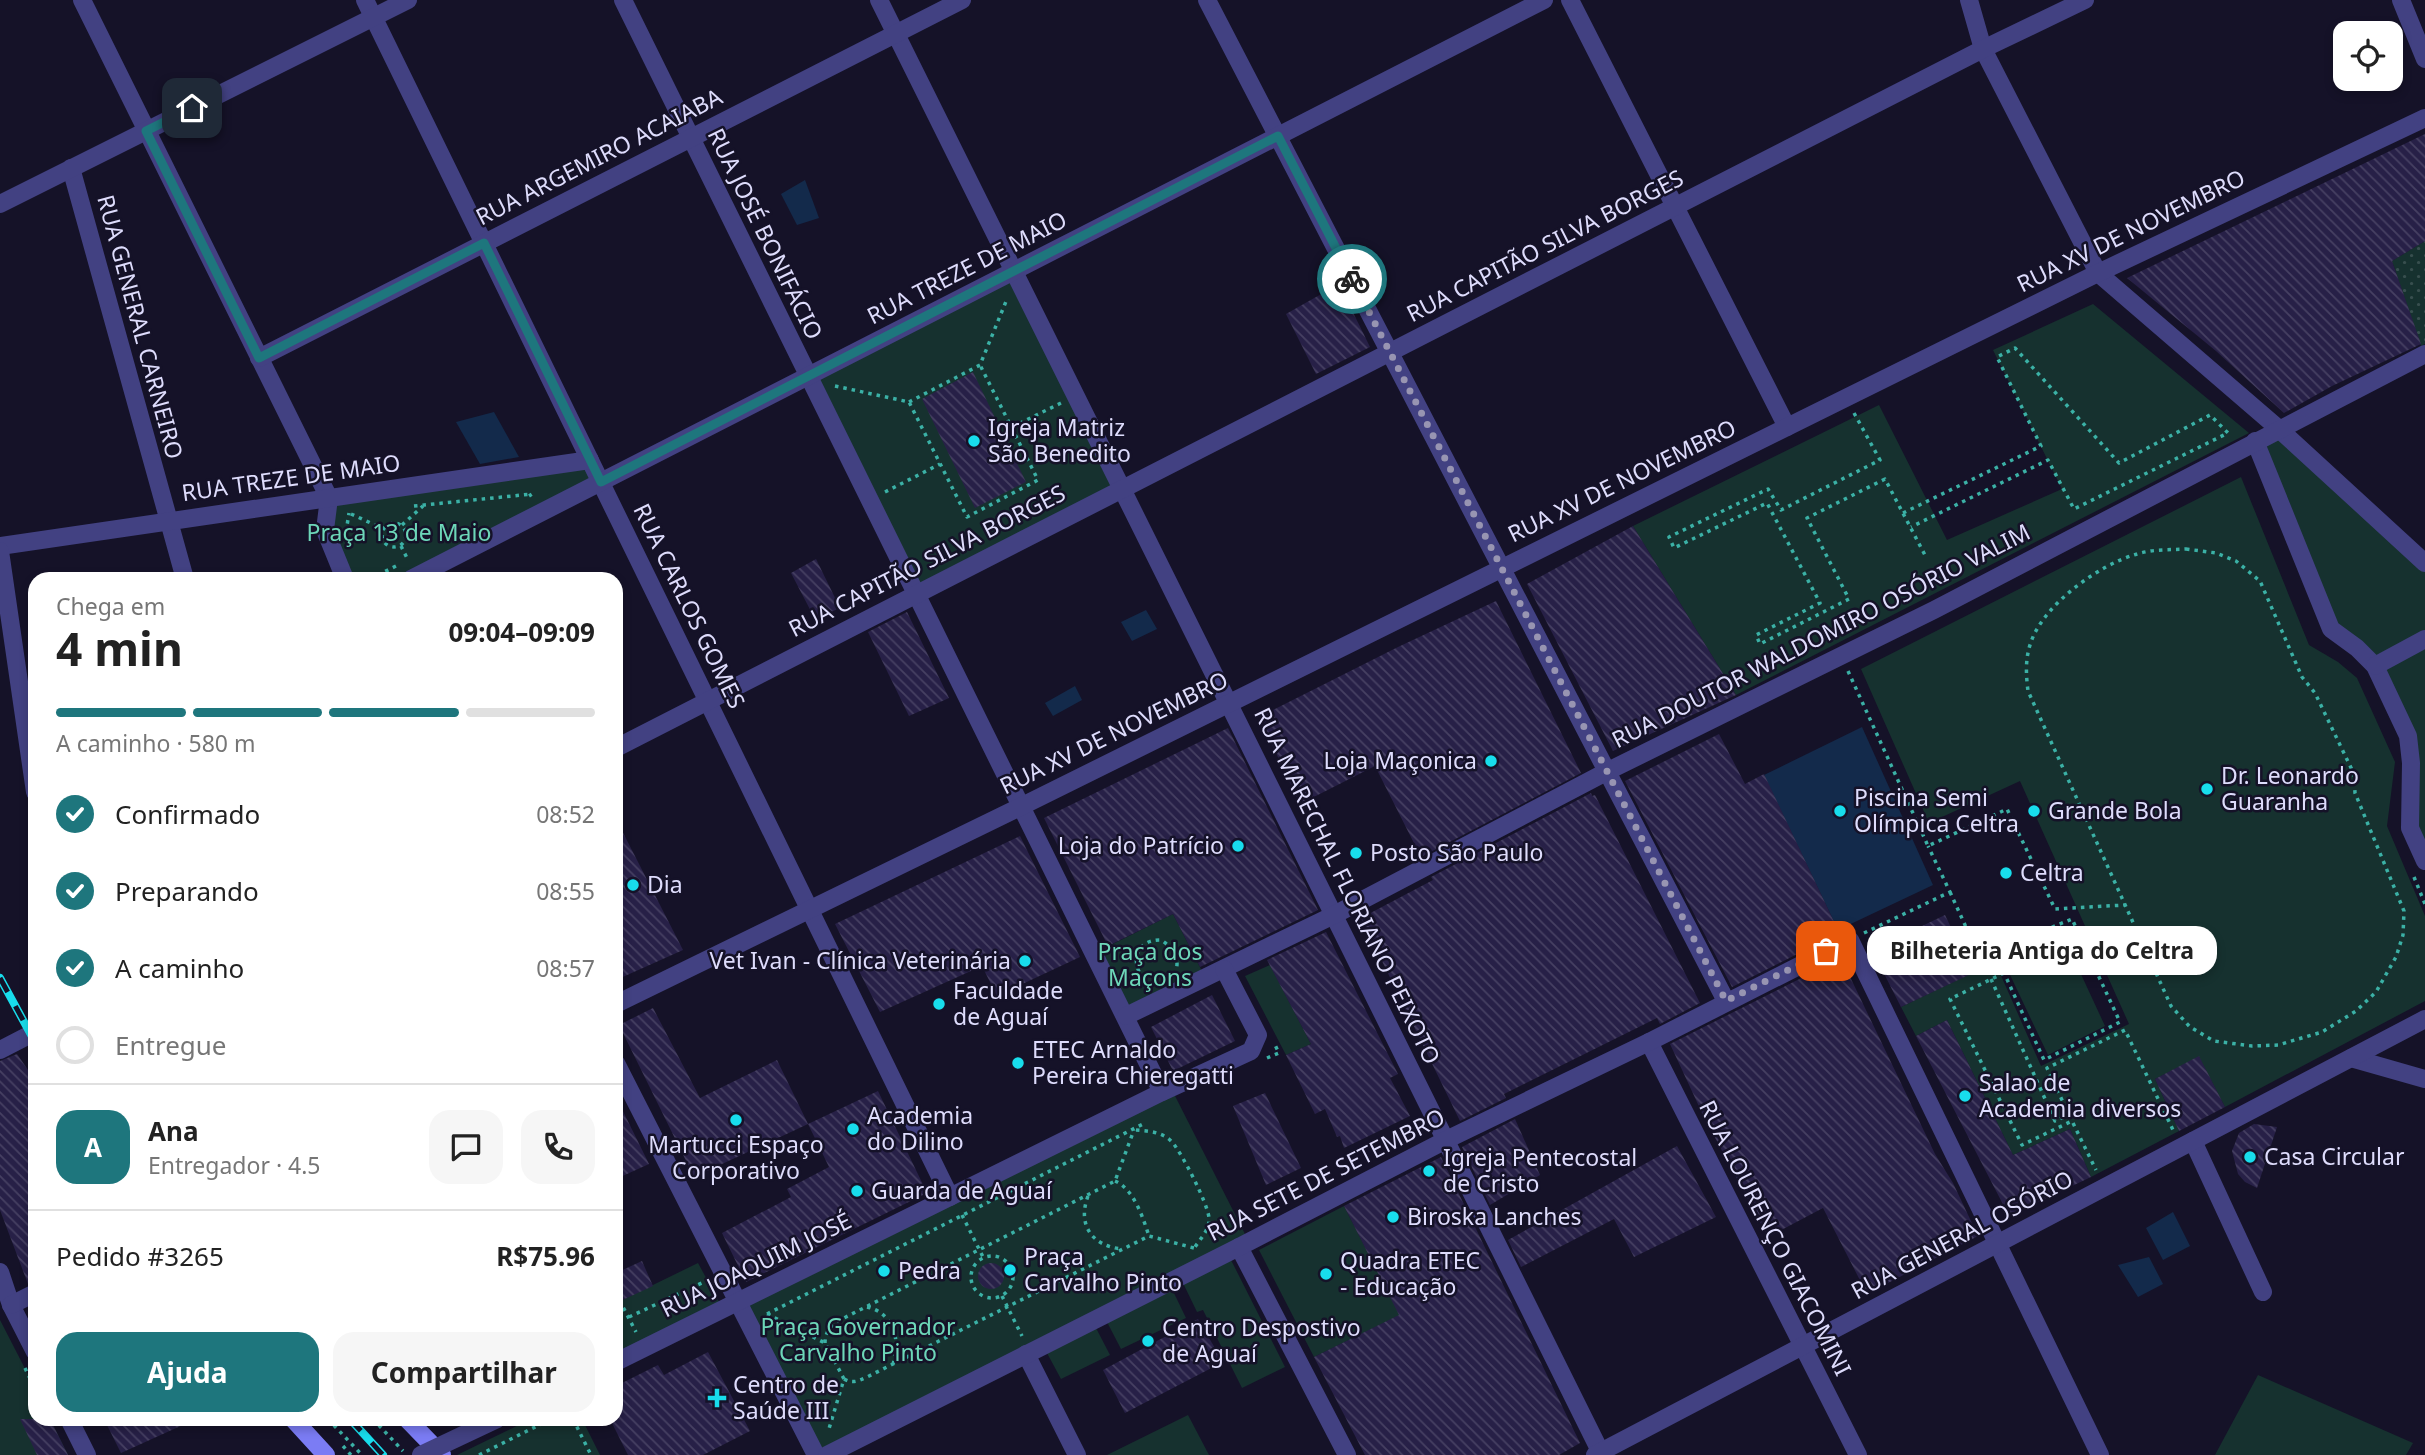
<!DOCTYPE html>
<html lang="pt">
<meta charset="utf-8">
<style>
body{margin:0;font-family:"Noto Sans",sans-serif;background:#f6f6f6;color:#222;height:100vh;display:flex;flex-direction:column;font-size:26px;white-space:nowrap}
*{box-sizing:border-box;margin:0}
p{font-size:23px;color:#767676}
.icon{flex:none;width:38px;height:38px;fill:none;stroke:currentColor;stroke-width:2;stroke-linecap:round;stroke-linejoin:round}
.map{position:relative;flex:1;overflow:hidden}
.drawer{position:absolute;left:28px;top:572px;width:595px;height:854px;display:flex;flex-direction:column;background:#fff;border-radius:21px;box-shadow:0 4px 10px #0003}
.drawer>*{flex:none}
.tools{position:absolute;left:2333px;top:21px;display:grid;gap:14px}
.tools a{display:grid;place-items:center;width:70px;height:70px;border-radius:14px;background:#fff;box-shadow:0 4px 10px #0003;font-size:35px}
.pin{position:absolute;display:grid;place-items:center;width:60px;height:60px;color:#fff;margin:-30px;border-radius:14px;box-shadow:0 4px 10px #0006}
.courier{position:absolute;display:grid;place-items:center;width:70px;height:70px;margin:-35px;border:5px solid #1e767d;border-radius:50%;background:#fff;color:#222;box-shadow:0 2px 9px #0007}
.bubble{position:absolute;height:49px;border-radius:21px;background:#fff;box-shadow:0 4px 10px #0003;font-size:23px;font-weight:700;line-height:49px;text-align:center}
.headline em{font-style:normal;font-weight:700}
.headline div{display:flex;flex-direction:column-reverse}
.headline{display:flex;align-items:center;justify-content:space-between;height:119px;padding:0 28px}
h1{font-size:46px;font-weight:700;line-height:52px}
.bar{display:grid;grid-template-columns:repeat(4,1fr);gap:10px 7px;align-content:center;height:84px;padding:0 28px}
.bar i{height:9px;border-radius:5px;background:#e0e0e0}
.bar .current{background:#1e767d}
.bar p{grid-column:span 4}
.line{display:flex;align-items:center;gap:18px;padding:0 28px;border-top:2px solid #e0e0e0}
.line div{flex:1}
.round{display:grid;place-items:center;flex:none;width:74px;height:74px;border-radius:21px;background:#f6f6f6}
ol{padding:0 28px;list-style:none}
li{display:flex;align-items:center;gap:21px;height:77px}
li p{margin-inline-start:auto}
li .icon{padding:7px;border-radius:50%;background:#1e767d;color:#fff;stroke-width:4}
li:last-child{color:#767676}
li i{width:38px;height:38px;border:4px solid #e0e0e0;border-radius:50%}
.action{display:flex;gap:14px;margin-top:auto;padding:14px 28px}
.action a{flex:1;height:80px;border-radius:21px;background:#1e767d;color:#fff;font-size:28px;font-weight:700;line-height:80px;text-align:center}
.action a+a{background:#f6f6f6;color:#222}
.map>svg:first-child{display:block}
.green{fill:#16312f}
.garden{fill:url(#garden-dots)}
.water{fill:#132a4b}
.building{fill:url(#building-back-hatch)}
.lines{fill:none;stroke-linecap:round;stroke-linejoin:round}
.path{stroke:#3bb1a6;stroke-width:3.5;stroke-dasharray:3.5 5;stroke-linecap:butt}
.minor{stroke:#424182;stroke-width:18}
.tertiary{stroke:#424182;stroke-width:18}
.secondary{stroke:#7b7cf4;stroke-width:18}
.rail-casing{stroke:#18ddec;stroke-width:8}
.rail{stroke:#151228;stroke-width:5;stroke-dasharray:16;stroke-linecap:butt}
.minor-bridge{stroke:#424182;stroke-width:18}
.done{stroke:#9895b2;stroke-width:7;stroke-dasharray:0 12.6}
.route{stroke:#1e767d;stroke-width:9}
.poi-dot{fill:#18ddec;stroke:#151228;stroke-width:2.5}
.labels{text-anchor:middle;stroke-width:5;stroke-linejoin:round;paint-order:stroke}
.street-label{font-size:23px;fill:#dedcfc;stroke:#151228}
.poi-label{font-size:23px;fill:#dedcfc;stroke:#151228;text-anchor:start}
.park-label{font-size:23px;fill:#6dd7b9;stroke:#151228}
</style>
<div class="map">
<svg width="2425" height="1455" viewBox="0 0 2425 1455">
<defs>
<pattern id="garden-dots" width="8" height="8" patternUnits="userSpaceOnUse" patternTransform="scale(1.75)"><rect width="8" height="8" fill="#16312f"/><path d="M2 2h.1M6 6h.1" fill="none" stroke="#374e4e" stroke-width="1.8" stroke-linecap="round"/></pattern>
<pattern id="building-back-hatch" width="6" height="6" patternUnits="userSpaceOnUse" patternTransform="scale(1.75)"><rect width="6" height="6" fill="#272047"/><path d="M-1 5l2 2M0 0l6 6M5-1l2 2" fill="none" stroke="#464062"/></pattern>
</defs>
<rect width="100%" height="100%" fill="#151228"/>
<g class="green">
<polygon points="1014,271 1122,489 916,595 807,377"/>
<polygon points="2093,304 2249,433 1736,695 1633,526 1879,405 1947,540 2062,489 1993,350"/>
<polygon points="2279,429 2425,563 2425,861 2410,828 2411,763 2375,666 2331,629 2255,441"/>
<polygon points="590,460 601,482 411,579 345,579 326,508 329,498"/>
<polygon points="2241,477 2309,645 2338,662 2357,678 2395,762 2387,826 2425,916 2425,1001 2225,1107 2199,1057 2155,1079 2179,1131 2091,1177 2070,1129 2013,1155 1947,1020 1916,1036 1901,1007 1995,962 2041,1066 2129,1024 2020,781 1929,823 1861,669"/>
<polygon points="1173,914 1205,977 1126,1016 1095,953"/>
<polygon points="2061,931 2105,1026 2048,1055 2003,960"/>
<polygon points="1270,965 1311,1044 1286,1055 1245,976"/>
<polygon points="1171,1088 1249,1242 816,1455 736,1302"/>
<polygon points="1344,1206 1400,1315 1314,1357 1259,1250"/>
<polygon points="1231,1260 1285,1367 1242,1388 1203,1310 1197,1312 1183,1283"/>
<polygon points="698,1263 723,1309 616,1362 616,1303"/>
<polygon points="1172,1289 1186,1318 1121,1349 1107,1322"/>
<polygon points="0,1320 35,1388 35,1419 50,1419 68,1455 0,1455"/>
<polygon points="1096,1328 1110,1355 1061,1379 1047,1353"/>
<polygon points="2258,1375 2413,1443 2406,1455 2215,1455"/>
<polygon points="1188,1415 1209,1455 1107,1455"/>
<polygon points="531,1419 582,1419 600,1455 457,1455"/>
</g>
<polygon class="garden" points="2425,241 2425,344 2421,346 2392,261"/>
<g class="water">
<polygon points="805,180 819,218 797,225 781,194"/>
<polygon points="494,412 519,457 480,464 456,422"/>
<polygon points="1146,610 1157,629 1132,641 1121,622"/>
<polygon points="1075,686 1082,700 1053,716 1045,703"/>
<polygon points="1862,727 1933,885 1838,930 1764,775"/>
<polygon points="2173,1212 2190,1246 2163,1260 2146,1228"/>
<polygon points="2149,1257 2163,1284 2138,1297 2118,1265"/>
</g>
<g class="building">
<polygon points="2425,134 2425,241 2392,261 2421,344 2332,386 2284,413 2216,351 2127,278"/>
<polygon points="1339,284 1370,347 1316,374 1286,314"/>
<polygon points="973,372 1026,482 975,508 922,399"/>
<polygon points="1633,526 1736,695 1613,751 1527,584"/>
<polygon points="816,559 840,608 815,619 791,573"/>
<polygon points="1496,601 1581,773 1421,857 1375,766 1300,804 1259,717 1398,647"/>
<polygon points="907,612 949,698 909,716 868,632"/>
<polygon points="1228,728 1318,910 1200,967 1173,914 1108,946 1044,818"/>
<polygon points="1719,734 1745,784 1764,774 1838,930 1829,935 1831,937 1732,987 1625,781"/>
<polygon points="1591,793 1592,796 1595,795 1700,1003 1660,1024 1657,1018 1504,1094 1506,1098 1460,1121 1361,918 1433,880 1431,877"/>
<polygon points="616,819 683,950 616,980"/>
<polygon points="1020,836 1080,957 997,996 982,966 880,1012 835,924"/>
<polygon points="1945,915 1973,973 1901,1007 1872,950"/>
<polygon points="1326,932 1398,1074 1390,1078 1410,1116 1344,1148 1340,1136 1337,1137 1325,1109 1315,1114 1286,1055 1311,1044 1267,960"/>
<polygon points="1841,958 1935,1154 1953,1183 1978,1236 1867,1294 1823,1208 1768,1237 1703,1115 1670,1044"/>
<polygon points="1212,995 1235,1041 1173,1071 1151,1027"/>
<polygon points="653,1008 700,1098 777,1060 808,1124 694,1177 619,1025"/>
<polygon points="1947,1020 2013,1155 2070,1129 2091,1177 2009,1216 1916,1036"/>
<polygon points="17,1054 35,1080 35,1282 28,1284 0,1210 0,1061"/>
<polygon points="2199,1056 2225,1107 2179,1131 2155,1079"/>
<polygon points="878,1091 927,1193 746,1282 722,1233 791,1197 787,1189 829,1167 808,1124"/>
<polygon points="1265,1093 1301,1168 1266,1185 1233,1106"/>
<polygon points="616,1097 649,1164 616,1179"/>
<polygon points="1515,1119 1540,1175 1490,1205 1462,1147"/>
<polygon points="2254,1124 2277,1127 2257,1188 2245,1182 2238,1174 2232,1151 2239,1133"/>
<polygon points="1677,1146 1716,1217 1634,1257 1614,1219 1521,1267 1508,1240"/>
<polygon points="1441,1157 1580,1443 1559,1455 1365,1455 1314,1357 1399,1315 1344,1206"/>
<polygon points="642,1261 653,1286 616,1303 616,1273"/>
<circle cx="991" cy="1276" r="13"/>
<polygon points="1198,1319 1223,1362 1125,1413 1103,1370"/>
<polygon points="708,1352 750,1431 703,1455 628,1455 610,1419 616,1419 616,1386 658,1365 664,1375"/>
<polygon points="20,1419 50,1419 68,1455 37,1455"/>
<polygon points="104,1419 196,1419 121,1453"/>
</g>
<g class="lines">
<g class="path">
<polyline points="835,386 909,402 967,517 1038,480 980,365"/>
<polyline points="909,402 980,365 1007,299"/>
<polyline points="1854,413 1880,460 1781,510 1768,489 1669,537 1674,548 1767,503 1820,603 1756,635 1760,644 1849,599 1807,518 1885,479 1926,557"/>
<polyline points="1012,427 1061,403"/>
<polyline points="885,492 940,464"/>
<polyline points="414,506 532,494 529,496"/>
<polyline points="1903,513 2041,446 1997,357 2015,348 2119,463 2210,415 2228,433 2074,509 2048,460 1911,527"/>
<polyline points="351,514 384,529"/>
<circle cx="394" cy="535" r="12"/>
<polyline points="402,525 423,506"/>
<polyline points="346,532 349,513"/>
<polyline points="401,546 408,560"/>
<path d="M2186,549L2216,553L2236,561L2260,581L2302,677L2315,693L2354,774L2355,793L2404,911L2403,935L2396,957L2376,992L2356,1011L2322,1032L2278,1045L2252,1046L2214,1041L2190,1027L2171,1006L2028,691C2026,675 2025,658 2031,642C2044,604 2100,564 2137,554C2153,549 2170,550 2186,549Z"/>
<polyline points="370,579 398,565"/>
<polyline points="1848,671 1928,846 2007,809 2055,909 2125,905"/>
<polyline points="2414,877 2425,904"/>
<polyline points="1950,892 1981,960 1994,951 2072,919 2120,1022 2044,1060 1994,951"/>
<polyline points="1864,933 1950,892 1928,846"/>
<polyline points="2004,973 1950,999 2022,1145 2072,1121 2096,1170"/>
<polyline points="1991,979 2055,1121 2069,1115 2047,1068 2125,1030 2173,1130"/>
<path d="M1144,986L1146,981C1129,965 1135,939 1161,940C1172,947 1180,957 1176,970"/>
<polyline points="1267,1058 1279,1053 1274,1043"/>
<path d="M1136,1130C1149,1131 1163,1132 1172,1142C1182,1153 1208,1204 1209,1218C1210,1229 1201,1238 1195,1247"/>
<path d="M1115,1181C1134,1189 1143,1218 1149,1236"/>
<path d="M1088,1196C1077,1225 1092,1246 1122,1249"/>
<polyline points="962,1215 983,1257"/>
<circle cx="992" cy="1277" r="21"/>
<polyline points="1002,1296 1022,1336"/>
<path d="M867,1307C894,1313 901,1341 893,1364"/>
<polyline points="616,1310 623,1307 636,1332"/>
<polyline points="767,1314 1143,1124"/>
<polyline points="767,1314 825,1343 844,1379 828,1432"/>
<polyline points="629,1317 706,1281"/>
<path d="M825,1343C825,1333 830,1326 838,1321L1115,1181L1134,1130"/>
<polyline points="25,1368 35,1389"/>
<path d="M844,1379C853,1384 858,1381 867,1377L1149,1236L1194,1248"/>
<polyline points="328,1419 362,1455"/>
<polyline points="373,1419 403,1451"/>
<polyline points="439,1419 444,1425 447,1419"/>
<polyline points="573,1419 591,1455"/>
<polyline points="343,1446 351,1455"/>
<polyline points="479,1455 551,1419"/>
</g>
<g class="minor">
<polyline points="82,0 329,498 325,530 345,579"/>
<polyline points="365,0 950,1197"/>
<polyline points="623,0 1162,1092"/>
<polyline points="879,0 1602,1455"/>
<polyline points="1207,0 1726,1001"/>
<polyline points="1570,0 1787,427"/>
<polyline points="1969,0 1983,49 2098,273 2279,429 2425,563"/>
<polyline points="2401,0 2425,59"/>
<polyline points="71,168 185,579"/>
<polyline points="0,204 408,0"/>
<polyline points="259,358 962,0"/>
<polyline points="2255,441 2331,629 2357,648 2375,666 2408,736 2411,763 2410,828 2425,861"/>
<polyline points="0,546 590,460"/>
<polyline points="411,579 1544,0"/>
<polyline points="2375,666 2425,639"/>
<polyline points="616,748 1983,49 2085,0"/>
<polyline points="616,1004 1022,806 2098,273 2425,118"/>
<polyline points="1126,1016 1334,915 1608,771 1934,610 2425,354"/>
<polyline points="1649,1042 1858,1455"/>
<polyline points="0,1050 35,1032"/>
<polyline points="2351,1058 2425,1079"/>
<polyline points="616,1063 816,1455"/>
<polyline points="2193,1141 2263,1292"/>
<polyline points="1239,1247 1347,1455"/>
<polyline points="0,1272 11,1305 35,1352"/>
<polyline points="11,1305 35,1293"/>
<polyline points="1026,1354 1077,1455"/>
<polyline points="616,1362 1162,1092 1251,1051 1258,1035 1224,969"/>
<polyline points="69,1419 87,1455"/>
<polyline points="827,1455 1239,1247 1446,1140 1649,1042 1850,940 2100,1455"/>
<polyline points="1595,1455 2425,1019"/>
</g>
<polyline class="tertiary" points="0,551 35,792"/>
<g class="secondary">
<polyline points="293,1419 326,1455"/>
<polyline points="407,1419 442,1455"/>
</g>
<defs>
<g id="rail">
<polyline points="0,978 35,1042"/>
<polyline points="350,1419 383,1455"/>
</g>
</defs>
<use href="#rail" class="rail-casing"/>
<use href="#rail" class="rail"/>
<polyline class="minor-bridge" points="421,1455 497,1419"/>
</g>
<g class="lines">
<polyline class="done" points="1352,279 1726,1001 1826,951"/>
<polyline class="route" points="192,108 146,131 259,358 484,243 601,482 1278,136 1352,279"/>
</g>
<g class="poi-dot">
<circle cx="974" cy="441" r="7"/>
<circle cx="1491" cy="761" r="7"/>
<circle cx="2207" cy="789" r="7"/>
<circle cx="1840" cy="811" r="7"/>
<circle cx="2034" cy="811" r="7"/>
<circle cx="1238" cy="846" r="7"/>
<circle cx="1356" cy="853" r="7"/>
<circle cx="2006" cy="873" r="7"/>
<circle cx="633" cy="885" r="7"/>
<circle cx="1025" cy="961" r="7"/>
<circle cx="939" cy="1004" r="7"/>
<circle cx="1018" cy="1063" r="7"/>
<circle cx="1965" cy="1096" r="7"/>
<circle cx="736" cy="1120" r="7"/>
<circle cx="853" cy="1129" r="7"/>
<circle cx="2250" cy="1157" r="7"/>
<circle cx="1429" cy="1171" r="7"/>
<circle cx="857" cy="1191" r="7"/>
<circle cx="1393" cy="1217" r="7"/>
<circle cx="1010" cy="1270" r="7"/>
<circle cx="884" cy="1271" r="7"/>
<circle cx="1326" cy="1274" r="7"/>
<circle cx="1148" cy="1341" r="7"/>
<path d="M713.5 1387.5h7v7h7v7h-7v7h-7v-7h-7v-7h7z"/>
</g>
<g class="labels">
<g class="street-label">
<text transform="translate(599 157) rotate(-27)" y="8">RUA ARGEMIRO ACAIABA</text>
<text transform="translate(2131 231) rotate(-26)" y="8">RUA XV DE NOVEMBRO</text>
<text transform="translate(765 234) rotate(64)" y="8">RUA JOSÉ BONIFÁCIO</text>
<text transform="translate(1545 246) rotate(-27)" y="8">RUA CAPITÃO SILVA BORGES</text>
<text transform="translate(967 268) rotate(-27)" y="8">RUA TREZE DE MAIO</text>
<text transform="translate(140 327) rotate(75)" y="8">RUA GENERAL CARNEIRO</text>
<text transform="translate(291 478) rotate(-8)" y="8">RUA TREZE DE MAIO</text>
<text transform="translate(1622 481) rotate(-26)" y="8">RUA XV DE NOVEMBRO</text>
<text transform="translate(927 561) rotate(-27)" y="8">RUA CAPITÃO SILVA BORGES</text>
<text transform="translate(689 606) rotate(64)" y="8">RUA CARLOS GOMES</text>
<text transform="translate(1821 636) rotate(-27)" y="8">RUA DOUTOR WALDOMIRO OSÓRIO VALIM</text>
<text transform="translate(1114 733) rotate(-26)" y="8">RUA XV DE NOVEMBRO</text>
<text transform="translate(1347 886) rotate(64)" y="8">RUA MARECHAL FLORIANO PEIXOTO</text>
<text transform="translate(1326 1175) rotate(-27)" y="8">RUA SETE DE SETEMBRO</text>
<text transform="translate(1962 1235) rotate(-28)" y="8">RUA GENERAL OSÓRIO</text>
<text transform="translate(1775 1238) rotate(63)" y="8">RUA LOURENÇO GIACOMINI</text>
<text transform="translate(756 1265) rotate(-26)" y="8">RUA JOAQUIM JOSÉ</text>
</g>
<g class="poi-label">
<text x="988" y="436">Igreja Matriz<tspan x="988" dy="26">São Benedito</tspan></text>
<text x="1477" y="769" text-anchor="end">Loja Maçonica</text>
<text x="2221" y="784">Dr. Leonardo<tspan x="2221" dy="26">Guaranha</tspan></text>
<text x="1854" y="806">Piscina Semi<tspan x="1854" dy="26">Olímpica Celtra</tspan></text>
<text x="2048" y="819">Grande Bola</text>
<text x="1224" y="854" text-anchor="end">Loja do Patrício</text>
<text x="1370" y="861">Posto São Paulo</text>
<text x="2020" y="881">Celtra</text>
<text x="647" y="893">Dia</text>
<text x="1011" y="969" text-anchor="end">Vet Ivan - Clínica Veterinária</text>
<text x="953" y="999">Faculdade<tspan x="953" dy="26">de Aguaí</tspan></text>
<text x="1032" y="1058">ETEC Arnaldo<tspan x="1032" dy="26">Pereira Chieregatti</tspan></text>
<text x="1979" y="1091">Salao de<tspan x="1979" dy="26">Academia diversos</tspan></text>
<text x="867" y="1124">Academia<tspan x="867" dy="26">do Dilino</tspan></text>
<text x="736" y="1153" text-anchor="middle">Martucci Espaço<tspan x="736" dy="26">Corporativo</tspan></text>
<text x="2264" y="1165">Casa Circular</text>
<text x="1443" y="1166">Igreja Pentecostal<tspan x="1443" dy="26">de Cristo</tspan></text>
<text x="871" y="1199">Guarda de Aguaí</text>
<text x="1407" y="1225">Biroska Lanches</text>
<text x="1024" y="1265">Praça<tspan x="1024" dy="26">Carvalho Pinto</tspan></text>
<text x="1340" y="1269">Quadra ETEC<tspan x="1340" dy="26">- Educação</tspan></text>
<text x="898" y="1279">Pedra</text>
<text x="1162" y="1336">Centro Despostivo<tspan x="1162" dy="26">de Aguaí</tspan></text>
<text x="733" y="1393">Centro de<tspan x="733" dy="26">Saúde III</tspan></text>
</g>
<g class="park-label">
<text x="399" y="541">Praça 13 de Maio</text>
<text x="1150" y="960">Praça dos<tspan x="1150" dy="26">Maçons</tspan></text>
<text x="858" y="1335">Praça Governador<tspan x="858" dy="26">Carvalho Pinto</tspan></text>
</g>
</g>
</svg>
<div class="tools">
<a><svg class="icon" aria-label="locate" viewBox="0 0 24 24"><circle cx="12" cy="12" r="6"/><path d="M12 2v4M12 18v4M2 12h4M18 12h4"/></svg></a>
</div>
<div class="pin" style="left:1826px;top:951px;background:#ea580c"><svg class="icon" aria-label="bag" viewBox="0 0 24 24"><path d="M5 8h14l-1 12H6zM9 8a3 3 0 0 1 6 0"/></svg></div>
<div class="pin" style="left:192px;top:108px;background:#1f2937"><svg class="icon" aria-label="home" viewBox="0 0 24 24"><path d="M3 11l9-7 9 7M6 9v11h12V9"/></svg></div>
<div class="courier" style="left:1352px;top:279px"><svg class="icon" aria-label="bike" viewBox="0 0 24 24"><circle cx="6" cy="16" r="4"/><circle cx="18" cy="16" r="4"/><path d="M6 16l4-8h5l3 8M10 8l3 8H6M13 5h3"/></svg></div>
<div class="bubble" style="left:1867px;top:926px;width:350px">Bilheteria Antiga do Celtra</div>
<section class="drawer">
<div class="headline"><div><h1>4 min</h1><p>Chega em</p></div><em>09:04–09:09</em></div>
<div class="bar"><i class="current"></i><i class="current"></i><i class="current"></i><i></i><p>A caminho · 580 m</p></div>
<ol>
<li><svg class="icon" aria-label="check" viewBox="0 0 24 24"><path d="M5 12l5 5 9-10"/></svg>Confirmado<p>08:52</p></li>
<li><svg class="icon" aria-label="check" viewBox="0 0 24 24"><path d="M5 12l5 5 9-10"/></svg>Preparando<p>08:55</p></li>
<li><svg class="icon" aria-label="check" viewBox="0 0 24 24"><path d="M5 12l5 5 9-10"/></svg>A caminho<p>08:57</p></li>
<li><i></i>Entregue</li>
</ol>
<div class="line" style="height:126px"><b class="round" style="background:#1e767d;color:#fff">A</b><div><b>Ana</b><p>Entregador · 4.5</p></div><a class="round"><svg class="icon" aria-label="chat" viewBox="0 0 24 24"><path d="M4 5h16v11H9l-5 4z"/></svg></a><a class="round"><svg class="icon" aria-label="phone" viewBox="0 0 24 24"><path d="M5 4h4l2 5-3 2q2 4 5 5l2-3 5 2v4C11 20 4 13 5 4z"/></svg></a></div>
<div class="line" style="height:91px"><div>Pedido #3265</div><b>R$75.96</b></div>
<div class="action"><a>Ajuda</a><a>Compartilhar</a></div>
</section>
</div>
